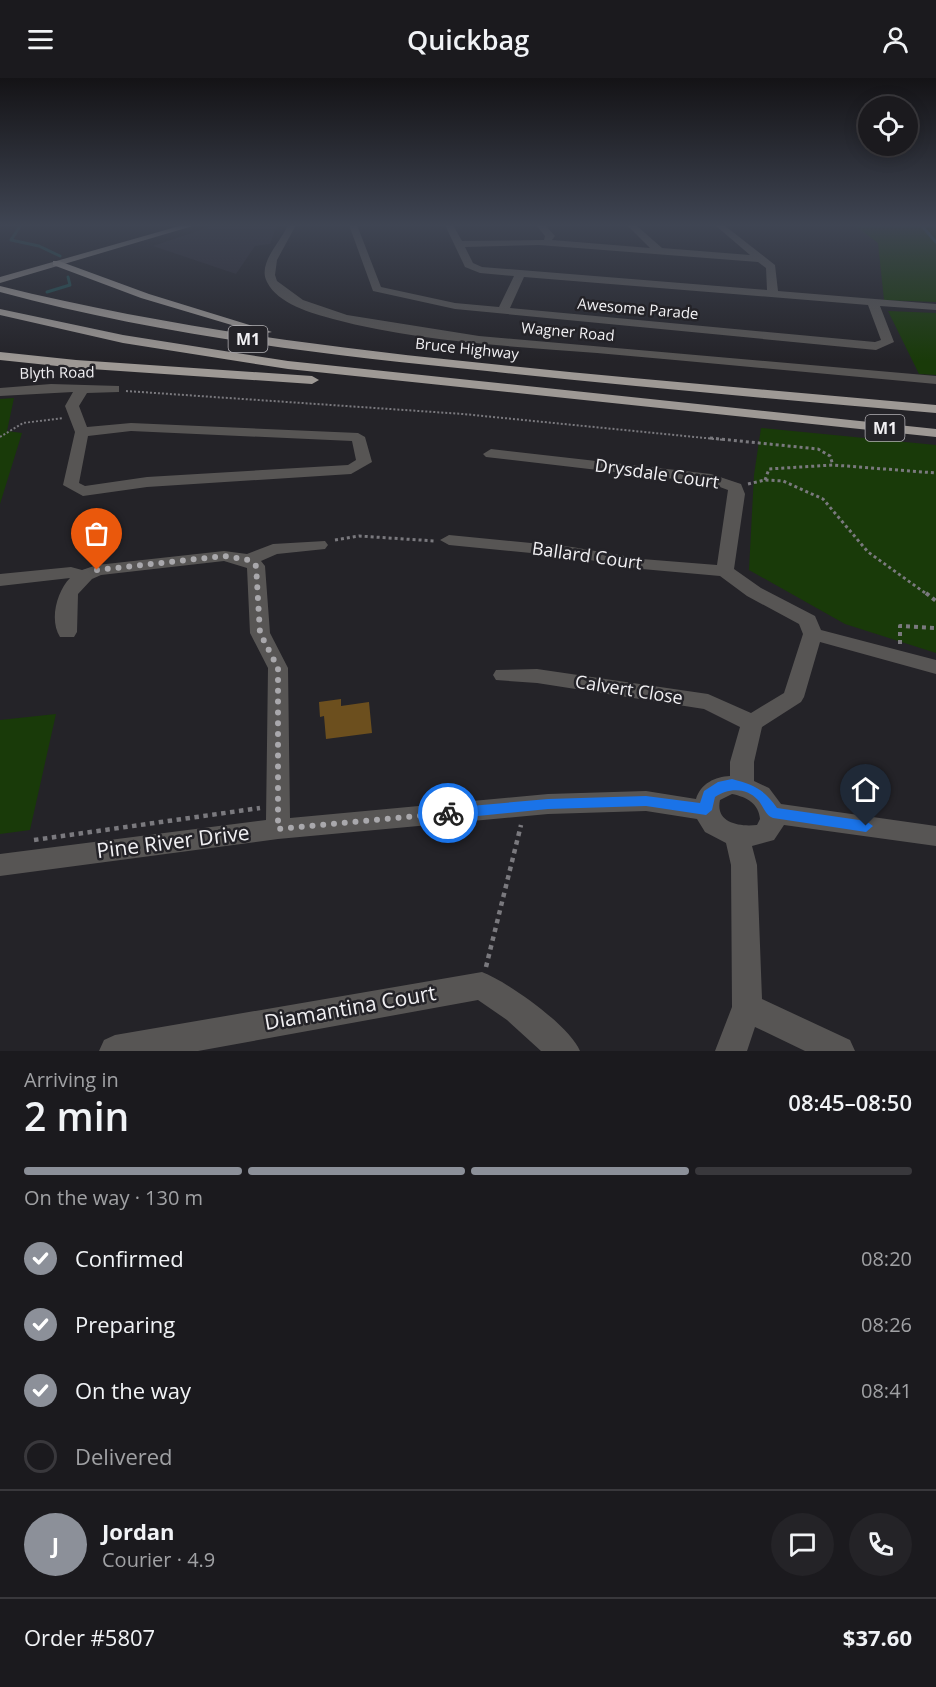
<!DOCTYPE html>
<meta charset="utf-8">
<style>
body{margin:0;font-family:"Open Sans",sans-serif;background:#242327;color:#f1f3f6;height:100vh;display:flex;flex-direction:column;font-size:22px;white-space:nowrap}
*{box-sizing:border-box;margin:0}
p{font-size:20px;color:#a0a1a4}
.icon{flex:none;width:33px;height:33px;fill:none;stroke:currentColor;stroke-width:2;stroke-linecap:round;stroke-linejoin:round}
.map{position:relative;height:973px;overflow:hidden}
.panel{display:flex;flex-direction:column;background:#1b1a1e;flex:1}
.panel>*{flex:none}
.tools{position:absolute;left:858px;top:18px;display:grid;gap:12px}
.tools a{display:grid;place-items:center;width:60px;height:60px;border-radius:50%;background:#1b1a1e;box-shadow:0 3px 15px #0003,0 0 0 2px #39383c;font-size:30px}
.pin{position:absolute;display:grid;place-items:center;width:51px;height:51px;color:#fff;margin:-62px -26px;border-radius:50% 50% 50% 0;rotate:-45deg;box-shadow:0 0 6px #0007}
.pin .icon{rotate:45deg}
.courier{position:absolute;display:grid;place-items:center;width:60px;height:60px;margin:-30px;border:4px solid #1a73e8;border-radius:50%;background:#fff;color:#222;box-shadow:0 2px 8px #0007}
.summary em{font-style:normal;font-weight:600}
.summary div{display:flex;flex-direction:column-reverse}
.summary{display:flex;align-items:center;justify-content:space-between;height:102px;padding:0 24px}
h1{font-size:39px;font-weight:600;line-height:45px}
.bar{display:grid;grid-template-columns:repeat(4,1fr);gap:9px 6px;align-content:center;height:72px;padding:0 24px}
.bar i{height:8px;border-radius:4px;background:#39383c}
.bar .selected{background:#8c9099}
.bar p{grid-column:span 4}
.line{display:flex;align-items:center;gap:15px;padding:0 24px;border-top:2px solid #39383c}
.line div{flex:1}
.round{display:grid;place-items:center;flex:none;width:63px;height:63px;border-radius:32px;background:#242327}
ol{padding:0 24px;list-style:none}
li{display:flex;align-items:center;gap:18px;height:66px}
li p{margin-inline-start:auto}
li .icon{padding:6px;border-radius:50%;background:#8c9099;color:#fff;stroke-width:4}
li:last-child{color:#a0a1a4}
li i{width:33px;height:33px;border:3px solid #39383c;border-radius:50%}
header{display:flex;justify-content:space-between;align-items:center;height:78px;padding:0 24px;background:#1b1a1e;font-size:27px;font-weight:600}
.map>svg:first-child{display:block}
.built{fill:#2e2c36}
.green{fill:#193a09}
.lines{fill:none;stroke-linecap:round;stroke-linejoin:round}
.stream{stroke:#215051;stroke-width:3}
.building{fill:#6c4f1e}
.path-far3{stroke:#7a797e;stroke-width:2;stroke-dasharray:2 2;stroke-linecap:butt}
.path-far2{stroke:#7a797e;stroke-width:3;stroke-dasharray:3 3;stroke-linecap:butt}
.path-far1{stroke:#7a797e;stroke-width:4;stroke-dasharray:4 4;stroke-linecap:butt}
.path{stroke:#7a797e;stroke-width:4.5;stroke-dasharray:4.5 4.5;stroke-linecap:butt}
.minor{fill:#575554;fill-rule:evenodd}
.major{fill:#8a8683;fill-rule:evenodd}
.highway{fill:#9e9995;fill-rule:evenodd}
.route{fill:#1a73e8}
.done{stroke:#a9a8ac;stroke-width:6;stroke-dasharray:0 10.8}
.labels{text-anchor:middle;stroke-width:5;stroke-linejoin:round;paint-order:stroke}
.far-street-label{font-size:15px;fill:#f1f0f3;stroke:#242328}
.shield{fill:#242328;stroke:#b4b2b6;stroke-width:1.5}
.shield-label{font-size:16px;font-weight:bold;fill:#f1f0f3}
.street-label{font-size:18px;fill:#f1f0f3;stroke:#242328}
.near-street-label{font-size:21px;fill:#f1f0f3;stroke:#242328}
</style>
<header><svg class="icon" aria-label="menu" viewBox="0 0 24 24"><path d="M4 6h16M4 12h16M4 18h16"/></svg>Quickbag<svg class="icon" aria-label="person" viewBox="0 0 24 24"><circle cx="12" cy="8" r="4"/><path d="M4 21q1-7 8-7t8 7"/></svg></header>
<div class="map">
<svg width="936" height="973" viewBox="0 0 936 973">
<rect width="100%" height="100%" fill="#242328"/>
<polygon class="built" points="215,147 277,147 270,166 255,168 236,196 153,168"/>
<g class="green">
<polygon points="854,147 936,147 936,224 884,222 878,165"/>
<polygon points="888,233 936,235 936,297 919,296"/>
<polygon points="14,320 7,353 22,355 0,426 0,321"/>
<polygon points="761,350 936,367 936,575 845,546 749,492 754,397"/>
<polygon points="56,636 30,752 0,756 0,642"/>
</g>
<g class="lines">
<g class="stream">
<polyline points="21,147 11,162 39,168 60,178"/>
<polyline points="921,147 936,164"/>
<polyline points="47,214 70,207 68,199"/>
</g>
</g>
<polygon class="building" points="341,621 341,628 369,624 372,655 326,661 324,638 320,639 319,624"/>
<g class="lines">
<g class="path-far3">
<polyline points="126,313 463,336 725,362"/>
<polyline points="0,359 23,345 63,340"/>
</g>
<g class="path-far2">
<polyline points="710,360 818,371 830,378 833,387"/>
<polyline points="765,402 769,391 833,387 936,395"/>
<polyline points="748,406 765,402 783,403 823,421 868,474 928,517"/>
<polyline points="335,462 359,458 435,463"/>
</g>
<g class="path-far1">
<polyline points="926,515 936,523"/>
<polyline points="900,566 900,548 936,550"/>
</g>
<g class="path">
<polyline points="34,762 260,730"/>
<polyline points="486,889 521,747"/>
</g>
<g class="minor">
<path d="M288,147H296L277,182L275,197L277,203L303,222L347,237L479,258L936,298V306C823,296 710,285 597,275C509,268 419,264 333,241C311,235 278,226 267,204C257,185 281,164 288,147Z"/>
<path d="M349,147H357L381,209L455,225L499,229L514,198L480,195L465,189L445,147H453L462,163L544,162L545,158L536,147H545L555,158L552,162L650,170L627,147H636L662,170L750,177L715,147H724L775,187L778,213L936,226V232L880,228L894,264L876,272L455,231L373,213ZM539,167L758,184L766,190L767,212L482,189L473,185L465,169ZM524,199L868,227L881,262L875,264L510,230Z"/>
<path d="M51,306L119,308V314L87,315L79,328L87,349L131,345L358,355L365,359L372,384L351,396L147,409L83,418L63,407L75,354L65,328L73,314L0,318V310ZM131,353L352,363L356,382L348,387L147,399L85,408L79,405L88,358Z"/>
<path d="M491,371L711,396L741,406L745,416L734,491L761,510L815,538L821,552L936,582V596L820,564L804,619L801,624L762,649L754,684V703L769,710L781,726L936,748V768L784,747L774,762L752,768L757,787L762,921L850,962L855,973H805L755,949L747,973H715L732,929L731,787L726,765L705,754L697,741L646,733L548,736L278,761L0,798V776L266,742L268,590L250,555L247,490L224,483L101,497L92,501L78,516L77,554L74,559H60C49,542 57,513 70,500L0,508V496L71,489L82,492L97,487L224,473L247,476L273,466L325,463L328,467L325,471L277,476L261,483L265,488L270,555L288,590L290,740L548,716L646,713L696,721C701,705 715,699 730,698V684L740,649L704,631L537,605L496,602L493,597L496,592L537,591L708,616L751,635L784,615L803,556L799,546L747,518L720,498L642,491L572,479L449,467L440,462L449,457L572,469L642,481L717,487L728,412L709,405L486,379L483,376ZM732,716C747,719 759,726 760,741L757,747C739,749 715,745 720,722Z"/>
<path d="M482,894C508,904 569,947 580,973H541L507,942L478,922L198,973H99L104,962L115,957Z"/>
</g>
<polygon class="major" points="183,147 196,147 0,205 0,199"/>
<g class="highway">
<polygon points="53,183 59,183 149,216 272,254 262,256 141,220 53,187"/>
<path d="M0,208C165,249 332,270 501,287C646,302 791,314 936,327V335C786,322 636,309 487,293C323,277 159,257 0,214Z"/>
<polygon points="0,231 123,257 288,283 936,351 936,359 288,291 123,265 0,237"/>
<polygon points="0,274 76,282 312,298 319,302 312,306 76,290 0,282"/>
</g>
</g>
<linearGradient id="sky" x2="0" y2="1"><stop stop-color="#141316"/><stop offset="0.52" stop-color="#3f4553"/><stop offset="1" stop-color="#3f4553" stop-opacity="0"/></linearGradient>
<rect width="936" height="283" fill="url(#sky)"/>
<path class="route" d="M732,701C754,707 764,711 777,730L866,743L873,748L866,754L773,740C765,737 764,729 758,722C746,709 728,710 715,719L712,732L706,737L646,728L548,731L448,741L441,735L448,730L548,721L646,718L700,725L704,713L718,704Z"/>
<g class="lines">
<polyline class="done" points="97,492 224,478 249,482 256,488 260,555 278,590 278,751 448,735"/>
</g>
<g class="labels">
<g class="far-street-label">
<text transform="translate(638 231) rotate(5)" y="5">Awesome Parade</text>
<text transform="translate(568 254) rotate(5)" y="5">Wagner Road</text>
<text transform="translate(467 271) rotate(6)" y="5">Bruce Highway</text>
<text transform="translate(57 295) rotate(-1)" y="5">Blyth Road</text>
</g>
<g class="shield">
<rect x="228.5" y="248" width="39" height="26" rx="4.5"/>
<rect x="865.5" y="337" width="39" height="26" rx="4.5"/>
</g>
<g class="shield-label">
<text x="248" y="267">M1</text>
<text x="885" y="356">M1</text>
</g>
<g class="street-label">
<text transform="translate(657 396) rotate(8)" y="6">Drysdale Court</text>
<text transform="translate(587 478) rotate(8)" y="6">Ballard Court</text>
<text transform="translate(629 612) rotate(9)" y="6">Calvert Close</text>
</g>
<g class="near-street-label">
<text transform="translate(173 764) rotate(-7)" y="7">Pine River Drive</text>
<text transform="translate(350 930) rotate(-10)" y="7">Diamantina Court</text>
</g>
</g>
</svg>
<div class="tools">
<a><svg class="icon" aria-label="locate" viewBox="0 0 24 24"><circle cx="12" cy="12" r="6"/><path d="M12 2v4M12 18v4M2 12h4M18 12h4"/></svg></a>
</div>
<div class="pin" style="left:97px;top:492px;background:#ea580c"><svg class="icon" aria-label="bag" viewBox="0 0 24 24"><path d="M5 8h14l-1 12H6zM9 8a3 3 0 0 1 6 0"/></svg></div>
<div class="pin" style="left:866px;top:748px;background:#1f2937"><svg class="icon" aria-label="home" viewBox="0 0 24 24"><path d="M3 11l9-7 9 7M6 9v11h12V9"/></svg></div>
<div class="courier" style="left:448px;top:735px"><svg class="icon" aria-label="bike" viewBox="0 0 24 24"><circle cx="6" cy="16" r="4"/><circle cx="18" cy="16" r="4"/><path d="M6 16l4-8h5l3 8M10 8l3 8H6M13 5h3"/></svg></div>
</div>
<section class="panel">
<div class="summary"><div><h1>2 min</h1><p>Arriving in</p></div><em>08:45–08:50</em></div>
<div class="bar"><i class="selected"></i><i class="selected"></i><i class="selected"></i><i></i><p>On the way · 130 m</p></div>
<ol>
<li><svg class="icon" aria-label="check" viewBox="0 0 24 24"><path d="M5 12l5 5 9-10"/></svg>Confirmed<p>08:20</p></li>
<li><svg class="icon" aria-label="check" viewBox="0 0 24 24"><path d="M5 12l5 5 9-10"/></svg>Preparing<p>08:26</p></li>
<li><svg class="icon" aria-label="check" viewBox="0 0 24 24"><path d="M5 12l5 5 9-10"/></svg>On the way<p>08:41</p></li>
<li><i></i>Delivered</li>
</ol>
<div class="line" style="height:108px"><b class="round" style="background:#8c9099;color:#fff">J</b><div><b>Jordan</b><p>Courier · 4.9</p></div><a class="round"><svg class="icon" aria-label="chat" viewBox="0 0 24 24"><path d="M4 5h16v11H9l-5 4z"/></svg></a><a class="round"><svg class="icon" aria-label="phone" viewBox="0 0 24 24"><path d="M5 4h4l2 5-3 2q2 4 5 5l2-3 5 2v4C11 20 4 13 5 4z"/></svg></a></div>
<div class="line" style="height:78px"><div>Order #5807</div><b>$37.60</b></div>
</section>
